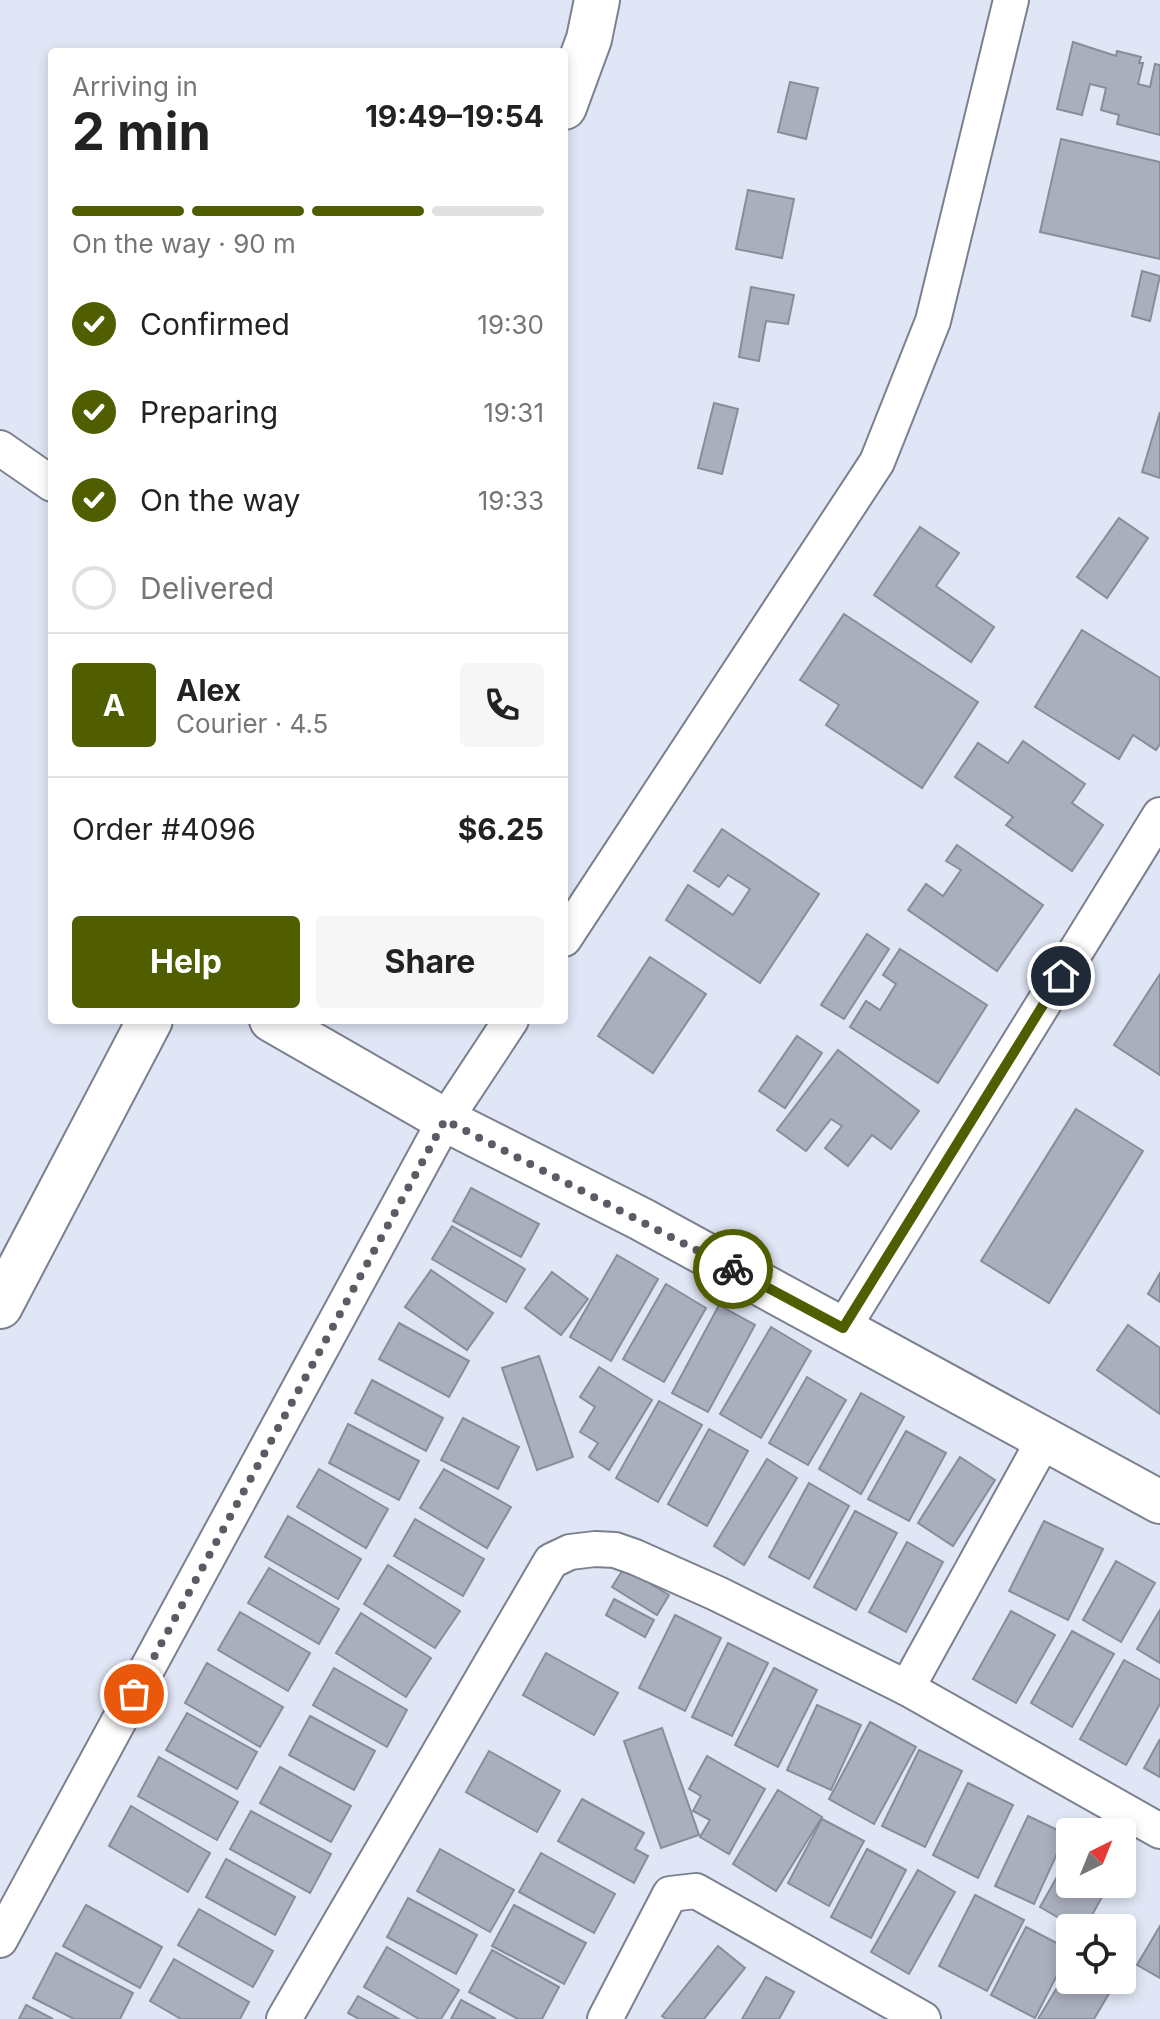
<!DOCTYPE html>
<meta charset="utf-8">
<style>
body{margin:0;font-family:Inter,sans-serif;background:#f6f6f6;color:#222;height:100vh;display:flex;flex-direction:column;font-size:30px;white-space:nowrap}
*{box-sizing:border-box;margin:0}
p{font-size:26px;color:#767676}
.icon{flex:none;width:44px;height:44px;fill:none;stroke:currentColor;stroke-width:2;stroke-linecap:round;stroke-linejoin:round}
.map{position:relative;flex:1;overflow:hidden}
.drawer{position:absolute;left:48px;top:48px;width:520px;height:976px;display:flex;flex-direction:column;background:#fff;border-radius:8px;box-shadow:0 4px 12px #0003}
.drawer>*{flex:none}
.needle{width:52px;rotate:43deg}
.fabs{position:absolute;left:1056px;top:1818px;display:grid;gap:16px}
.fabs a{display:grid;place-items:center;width:80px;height:80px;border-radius:8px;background:#fff;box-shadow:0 4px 12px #0003;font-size:40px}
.pin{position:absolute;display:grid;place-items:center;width:68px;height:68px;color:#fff;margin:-34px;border:4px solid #fff;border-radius:50%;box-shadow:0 2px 8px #0007}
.courier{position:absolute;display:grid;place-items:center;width:80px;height:80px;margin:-40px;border:6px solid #505e00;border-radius:50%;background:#fff;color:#222;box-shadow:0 2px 10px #0007}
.overview em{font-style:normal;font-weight:700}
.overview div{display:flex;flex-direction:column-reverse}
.overview{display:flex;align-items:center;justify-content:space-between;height:136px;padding:0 24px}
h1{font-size:52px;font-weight:700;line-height:60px}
.bar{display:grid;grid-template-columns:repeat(4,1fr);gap:12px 8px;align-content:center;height:96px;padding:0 24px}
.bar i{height:10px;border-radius:6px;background:#e0e0e0}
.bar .selected{background:#505e00}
.bar p{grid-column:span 4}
.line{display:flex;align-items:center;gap:20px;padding:0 24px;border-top:2px solid #e0e0e0}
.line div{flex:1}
.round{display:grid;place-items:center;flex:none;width:84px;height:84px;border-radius:8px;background:#f6f6f6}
ol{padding:0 24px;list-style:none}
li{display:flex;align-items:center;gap:24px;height:88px}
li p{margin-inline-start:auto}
li .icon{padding:8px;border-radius:50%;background:#505e00;color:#fff;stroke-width:4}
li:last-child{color:#767676}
li i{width:44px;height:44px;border:4px solid #e0e0e0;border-radius:50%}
.button{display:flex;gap:16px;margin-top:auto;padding:16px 24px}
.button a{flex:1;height:92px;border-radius:8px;background:#505e00;color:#fff;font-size:32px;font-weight:700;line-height:92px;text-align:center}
.button a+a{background:#f6f6f6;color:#222}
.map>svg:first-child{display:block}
.building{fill:#aaafbe;stroke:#888d9c;stroke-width:2}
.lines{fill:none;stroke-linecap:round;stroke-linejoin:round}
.minor-casing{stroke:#7b808e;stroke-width:38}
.tertiary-casing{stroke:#7b808e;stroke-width:46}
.secondary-casing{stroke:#7b808e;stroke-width:48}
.minor{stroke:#fff;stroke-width:34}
.tertiary{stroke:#fff;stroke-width:42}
.secondary{stroke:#fff;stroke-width:44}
.done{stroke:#595c65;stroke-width:8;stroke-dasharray:0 14.4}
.route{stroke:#505e00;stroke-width:10}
</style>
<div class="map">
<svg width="1160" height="2019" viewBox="0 0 1160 2019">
<rect width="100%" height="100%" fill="#e0e6f5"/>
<g class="building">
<polygon points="1073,42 1116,56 1117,51 1141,57 1139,63 1143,63 1138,84 1150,87 1155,64 1160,65 1160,135 1117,124 1119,115 1101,110 1106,88 1090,84 1082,115 1057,109"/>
<polygon points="790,82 818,88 806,139 778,132"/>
<polygon points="1061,139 1160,162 1160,259 1040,232"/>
<polygon points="748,190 794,199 782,258 736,249"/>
<polygon points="1142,271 1160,276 1150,321 1132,316"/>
<polygon points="751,287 794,295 788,324 766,321 759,361 739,357"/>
<polygon points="714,403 738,409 722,474 698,468"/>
<polygon points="1160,412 1160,478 1142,472"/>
<polygon points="1119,518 1148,538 1107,598 1077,577"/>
<polygon points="920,527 959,553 936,586 994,627 971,662 874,595"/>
<polygon points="844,614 978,702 922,788 826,725 839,705 800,680"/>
<polygon points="1082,630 1160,678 1160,744 1156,750 1133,735 1119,759 1035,707"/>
<polygon points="1023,741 1085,784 1072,803 1103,825 1072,871 1006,825 1013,817 955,777 978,743 1008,763"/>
<polygon points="722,829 819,894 760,983 666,920 688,885 733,915 750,889 728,875 719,887 694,871"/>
<polygon points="957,845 1043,905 997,971 908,910 926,884 943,896 961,870 946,861"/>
<polygon points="867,934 889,949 844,1019 821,1005"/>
<polygon points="900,949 987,1005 938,1083 850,1027 866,1001 880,1010 896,984 883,975"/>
<polygon points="650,957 706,994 653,1073 598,1036"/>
<polygon points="1160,974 1160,1075 1114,1045"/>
<polygon points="797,1036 822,1053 785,1108 759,1091"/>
<polygon points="838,1050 919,1111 891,1149 872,1135 848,1166 825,1148 842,1126 831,1119 806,1151 777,1130"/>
<polygon points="1076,1109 1143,1151 1049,1303 981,1261"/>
<polygon points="471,1188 539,1224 521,1257 453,1221"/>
<polygon points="452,1226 525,1269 506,1302 432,1259"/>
<polygon points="617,1255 658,1279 611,1361 570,1337"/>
<polygon points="431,1270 493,1313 467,1350 405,1307"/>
<polygon points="552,1272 588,1299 561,1335 525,1308"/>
<polygon points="1160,1273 1160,1302 1148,1294"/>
<polygon points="666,1284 706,1308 664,1382 623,1359"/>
<polygon points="719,1305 755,1325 708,1412 672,1393"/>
<polygon points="399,1323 469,1361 449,1397 379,1359"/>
<polygon points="1128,1325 1160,1348 1160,1414 1097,1370"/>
<polygon points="771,1327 811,1351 761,1438 720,1414"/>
<polygon points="539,1356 573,1457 537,1470 502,1368"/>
<polygon points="599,1367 652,1400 609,1470 589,1457 598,1443 580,1432 595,1407 580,1397"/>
<polygon points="807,1377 846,1400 808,1465 769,1443"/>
<polygon points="372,1380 443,1418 426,1451 355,1413"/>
<polygon points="861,1393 904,1417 861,1494 819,1469"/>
<polygon points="659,1401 702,1425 658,1502 616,1478"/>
<polygon points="463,1418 519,1447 498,1489 441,1460"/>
<polygon points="348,1424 419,1461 399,1500 329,1463"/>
<polygon points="709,1429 748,1451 707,1526 668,1504"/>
<polygon points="906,1431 946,1453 909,1521 868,1499"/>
<polygon points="960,1457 995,1480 953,1546 918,1523"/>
<polygon points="767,1459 797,1478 744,1565 714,1546"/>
<polygon points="319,1469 388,1509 366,1548 297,1507"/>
<polygon points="444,1469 511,1507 487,1548 420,1508"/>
<polygon points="809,1483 849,1506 809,1579 769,1557"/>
<polygon points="855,1511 897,1533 856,1610 814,1587"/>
<polygon points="288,1516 361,1559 338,1599 265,1557"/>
<polygon points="415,1519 484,1559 463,1596 394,1556"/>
<polygon points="1044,1521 1103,1549 1068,1620 1009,1591"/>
<polygon points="907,1542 943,1562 906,1632 869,1612"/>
<polygon points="1116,1561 1155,1583 1121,1642 1083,1620"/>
<polygon points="388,1565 460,1611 435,1648 364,1604"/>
<polygon points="269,1568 339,1609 319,1644 248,1603"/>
<polygon points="624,1568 669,1595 657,1615 612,1587"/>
<polygon points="614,1599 654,1620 645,1637 606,1615"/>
<polygon points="1160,1610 1160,1663 1137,1649"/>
<polygon points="1011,1611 1055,1635 1016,1703 973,1679"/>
<polygon points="240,1612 310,1653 288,1691 218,1650"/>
<polygon points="361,1613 431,1658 406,1697 336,1653"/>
<polygon points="675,1615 721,1638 685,1711 639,1688"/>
<polygon points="1072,1631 1114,1654 1072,1727 1031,1703"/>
<polygon points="728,1643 768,1663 732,1736 692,1717"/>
<polygon points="546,1653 618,1693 594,1735 523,1695"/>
<polygon points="1124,1660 1160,1680 1160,1704 1126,1765 1080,1739"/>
<polygon points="207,1663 283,1707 260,1747 185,1703"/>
<polygon points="334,1668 407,1710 387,1747 313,1705"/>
<polygon points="774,1668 817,1690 778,1767 735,1745"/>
<polygon points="817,1705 861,1725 831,1790 787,1770"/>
<polygon points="187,1713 257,1752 237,1789 166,1750"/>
<polygon points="310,1716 375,1751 354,1790 289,1755"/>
<polygon points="870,1722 916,1747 874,1824 829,1799"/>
<polygon points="662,1728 699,1835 661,1848 624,1741"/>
<polygon points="1160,1739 1160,1777 1144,1768"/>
<polygon points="919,1750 962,1771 925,1847 882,1826"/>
<polygon points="489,1751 560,1791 537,1832 466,1792"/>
<polygon points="707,1756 765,1789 729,1854 700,1837 710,1820 693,1811 701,1796 689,1789"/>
<polygon points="159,1757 238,1802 217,1840 138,1796"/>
<polygon points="280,1767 351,1806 331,1842 260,1803"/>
<polygon points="968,1783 1013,1805 978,1878 933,1855"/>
<polygon points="778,1790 822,1817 776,1891 733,1864"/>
<polygon points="582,1799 644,1833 635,1849 648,1856 634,1883 558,1841"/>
<polygon points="131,1806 210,1853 188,1892 109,1846"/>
<polygon points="251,1811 331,1854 310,1893 230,1849"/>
<polygon points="1028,1816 1066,1834 1034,1904 995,1886"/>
<polygon points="822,1819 864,1841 829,1906 788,1883"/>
<polygon points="440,1849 514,1890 490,1932 417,1891"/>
<polygon points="867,1849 906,1870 871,1938 831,1917"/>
<polygon points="541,1853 615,1894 594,1933 519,1892"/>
<polygon points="1070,1854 1070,1884 1109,1884 1085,1928 1076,1928 1040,1907"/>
<polygon points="226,1859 295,1897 275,1935 206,1897"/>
<polygon points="918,1870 955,1892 909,1974 871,1952"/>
<polygon points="975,1895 1024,1920 987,1991 939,1966"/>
<polygon points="408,1898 477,1935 456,1974 387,1937"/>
<polygon points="86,1905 162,1947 140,1988 63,1946"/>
<polygon points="514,1905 586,1943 564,1984 492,1946"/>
<polygon points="199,1909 273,1951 253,1987 178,1945"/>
<polygon points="1160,1926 1160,1978 1137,1965"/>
<polygon points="1026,1927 1070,1950 1035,2018 991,1995"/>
<polygon points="718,1946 745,1968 704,2019 666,2019 662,2016"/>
<polygon points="387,1947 459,1990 441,2019 419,2019 364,1987"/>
<polygon points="492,1950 559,1987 542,2019 518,2019 469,1992"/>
<polygon points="56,1953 133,1993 120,2019 74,2019 33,1998"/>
<polygon points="174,1959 249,2002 240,2019 181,2019 150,2001"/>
<polygon points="1070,1966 1070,1980 1117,1980 1094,2019 1038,2019"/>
<polygon points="766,1977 794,1992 779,2019 742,2019"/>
<polygon points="358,1996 399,2019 359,2019 348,2013"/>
<polygon points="461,2000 496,2019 451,2019"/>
<polygon points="26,2005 53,2019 19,2019"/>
</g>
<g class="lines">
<defs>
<g id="minor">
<polyline points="0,448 52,484"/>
<polyline points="564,939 877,462 933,321 1011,0"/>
<polyline points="843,1328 1160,815"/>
<polyline points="907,1688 1045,1438"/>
<polyline points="0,1940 445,1120 511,1020"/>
<polyline points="284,2019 551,1561 570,1552 595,1549 615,1550 635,1557 718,1594 907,1688 1160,1831"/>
<polyline points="605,2019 670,1894 696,1891 923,2019"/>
</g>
<polyline id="tertiary" points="271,1020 445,1120 641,1219 1160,1502"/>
<g id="secondary">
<polyline points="564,107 589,39 597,0"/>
<polyline points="0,1306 150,1020"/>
</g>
</defs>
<use href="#minor" class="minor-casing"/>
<use href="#tertiary" class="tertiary-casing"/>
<use href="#secondary" class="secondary-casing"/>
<use href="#minor" class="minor"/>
<use href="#tertiary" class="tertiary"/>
<use href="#secondary" class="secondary"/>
</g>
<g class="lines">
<polyline class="done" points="134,1694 445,1120 733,1269"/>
<polyline class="route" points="733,1269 843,1328 1061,976"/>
</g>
</svg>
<div class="fabs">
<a><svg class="needle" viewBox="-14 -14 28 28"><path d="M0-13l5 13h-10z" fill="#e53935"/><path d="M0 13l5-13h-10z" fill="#767676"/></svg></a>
<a><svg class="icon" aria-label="locate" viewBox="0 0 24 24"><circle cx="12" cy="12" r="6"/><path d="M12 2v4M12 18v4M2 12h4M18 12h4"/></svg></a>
</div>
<div class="pin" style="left:134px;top:1694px;background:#ea580c"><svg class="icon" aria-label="bag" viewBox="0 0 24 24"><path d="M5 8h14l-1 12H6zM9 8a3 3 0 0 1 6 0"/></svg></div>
<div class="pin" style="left:1061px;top:976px;background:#1f2937"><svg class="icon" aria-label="home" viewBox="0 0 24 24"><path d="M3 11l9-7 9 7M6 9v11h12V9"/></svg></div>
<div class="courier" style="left:733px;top:1269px"><svg class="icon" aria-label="bike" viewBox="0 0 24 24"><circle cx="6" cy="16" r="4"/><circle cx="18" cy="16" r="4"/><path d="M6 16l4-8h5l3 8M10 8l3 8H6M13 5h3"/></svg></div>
<section class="drawer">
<div class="overview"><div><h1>2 min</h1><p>Arriving in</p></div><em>19:49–19:54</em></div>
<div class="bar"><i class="selected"></i><i class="selected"></i><i class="selected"></i><i></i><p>On the way · 90 m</p></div>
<ol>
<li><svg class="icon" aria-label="check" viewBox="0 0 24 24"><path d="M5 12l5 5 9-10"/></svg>Confirmed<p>19:30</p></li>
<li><svg class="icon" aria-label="check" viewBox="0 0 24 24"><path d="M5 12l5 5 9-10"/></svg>Preparing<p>19:31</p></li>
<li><svg class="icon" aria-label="check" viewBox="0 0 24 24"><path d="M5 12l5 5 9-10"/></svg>On the way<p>19:33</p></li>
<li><i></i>Delivered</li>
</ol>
<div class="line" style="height:144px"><b class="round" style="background:#505e00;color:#fff">A</b><div><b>Alex</b><p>Courier · 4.5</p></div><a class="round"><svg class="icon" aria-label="phone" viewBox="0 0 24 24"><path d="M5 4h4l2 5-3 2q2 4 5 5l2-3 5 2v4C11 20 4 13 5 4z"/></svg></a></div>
<div class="line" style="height:104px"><div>Order #4096</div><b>$6.25</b></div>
<div class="button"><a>Help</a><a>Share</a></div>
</section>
</div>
